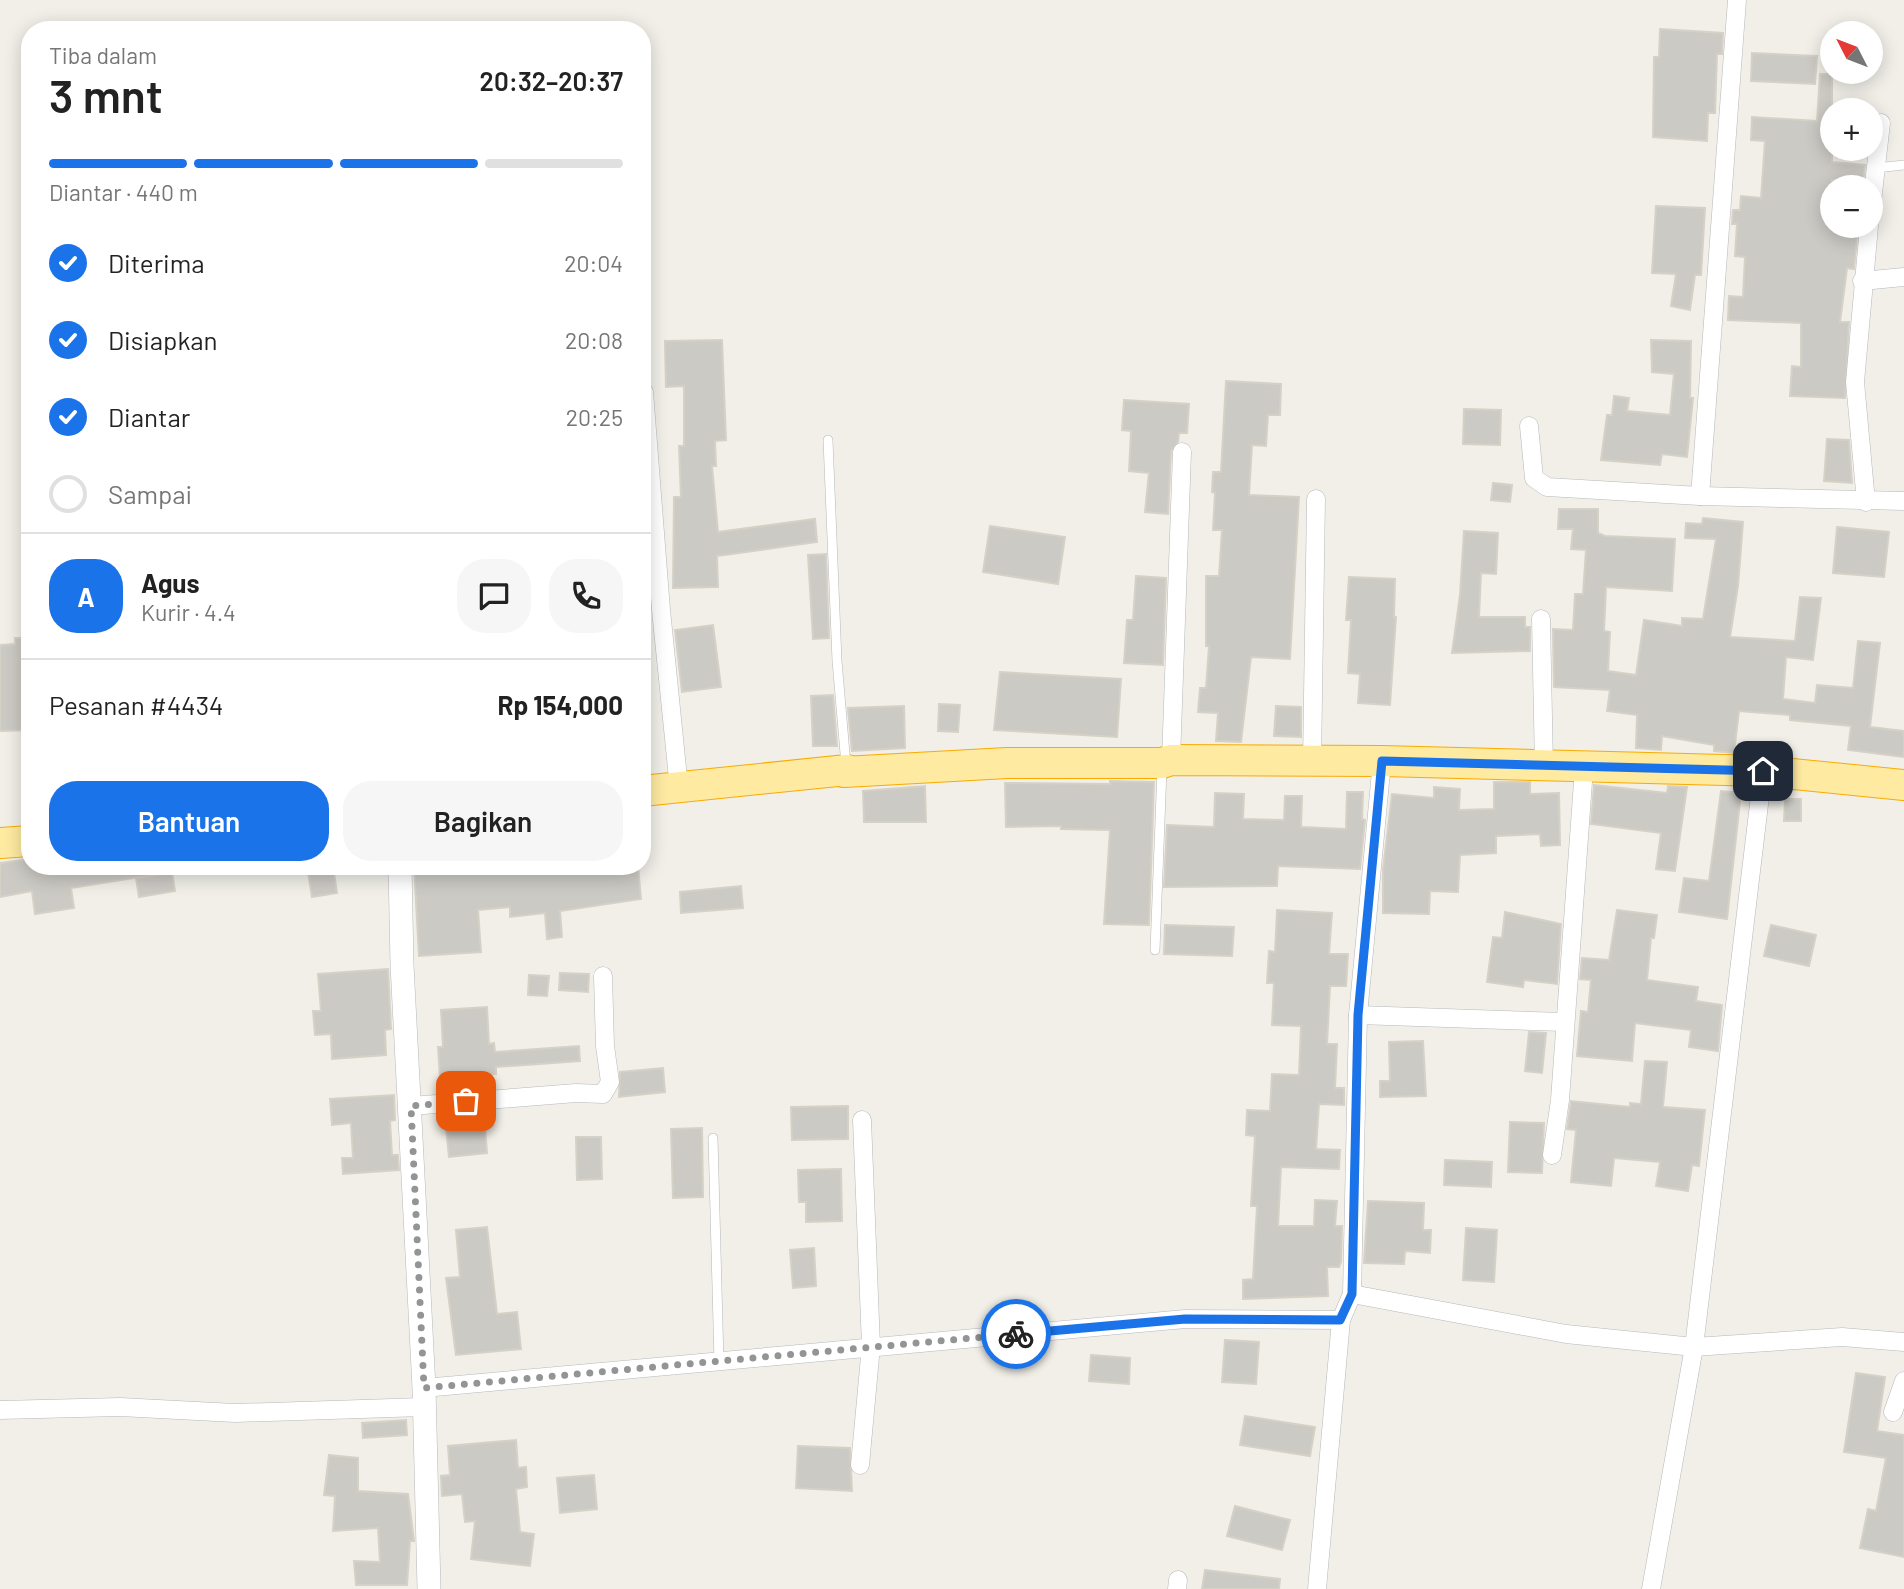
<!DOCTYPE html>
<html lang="id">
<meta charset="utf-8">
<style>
body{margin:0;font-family:Barlow,sans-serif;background:#f6f6f6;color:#222;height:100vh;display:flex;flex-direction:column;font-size:26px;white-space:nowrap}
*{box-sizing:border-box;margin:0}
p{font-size:23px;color:#767676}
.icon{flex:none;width:38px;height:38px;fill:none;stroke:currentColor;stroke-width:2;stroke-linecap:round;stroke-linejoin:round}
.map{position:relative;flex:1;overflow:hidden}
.details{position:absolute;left:21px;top:21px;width:630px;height:854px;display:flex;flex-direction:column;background:#fff;border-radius:28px;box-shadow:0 4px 18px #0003}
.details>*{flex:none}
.needle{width:46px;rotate:312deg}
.tools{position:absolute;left:1820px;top:21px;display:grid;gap:14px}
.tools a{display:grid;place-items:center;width:63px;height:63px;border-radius:50%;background:#fff;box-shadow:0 4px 18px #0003;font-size:35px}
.pin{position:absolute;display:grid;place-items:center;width:60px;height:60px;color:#fff;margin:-30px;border-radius:14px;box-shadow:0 4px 10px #0006}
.courier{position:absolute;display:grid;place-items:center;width:70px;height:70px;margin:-35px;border:5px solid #1a73e8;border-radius:50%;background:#fff;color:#222;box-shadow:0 2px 9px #0007}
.headline em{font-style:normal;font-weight:600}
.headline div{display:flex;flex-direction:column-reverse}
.headline{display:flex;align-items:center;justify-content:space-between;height:119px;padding:0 28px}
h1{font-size:46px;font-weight:600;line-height:52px}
.bar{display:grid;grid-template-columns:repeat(4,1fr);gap:10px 7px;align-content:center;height:84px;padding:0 28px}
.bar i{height:9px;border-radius:5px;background:#e0e0e0}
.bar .selected{background:#1a73e8}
.bar p{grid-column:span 4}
.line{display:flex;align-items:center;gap:18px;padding:0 28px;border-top:2px solid #e0e0e0}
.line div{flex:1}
.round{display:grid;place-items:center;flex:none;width:74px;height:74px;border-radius:28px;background:#f6f6f6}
ol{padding:0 28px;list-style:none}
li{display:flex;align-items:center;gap:21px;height:77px}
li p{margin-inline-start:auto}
li .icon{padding:7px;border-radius:50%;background:#1a73e8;color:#fff;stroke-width:4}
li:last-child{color:#767676}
li i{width:38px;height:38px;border:4px solid #e0e0e0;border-radius:50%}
.button{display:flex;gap:14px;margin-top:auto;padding:14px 28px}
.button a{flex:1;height:80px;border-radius:28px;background:#1a73e8;color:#fff;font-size:28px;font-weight:600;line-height:80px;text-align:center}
.button a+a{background:#f6f6f6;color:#222}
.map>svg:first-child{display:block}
.building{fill:#cccac5;stroke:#d6d1c6;stroke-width:2}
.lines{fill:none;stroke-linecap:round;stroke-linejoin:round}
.service-casing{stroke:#b5b8bc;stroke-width:10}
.minor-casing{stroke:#b5b8bc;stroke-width:19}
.tertiary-casing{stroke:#b5b8bc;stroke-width:24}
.trunk-casing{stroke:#f9ab00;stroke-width:32}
.service{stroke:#fff;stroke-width:9}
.minor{stroke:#fff;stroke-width:18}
.tertiary{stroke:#fff;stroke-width:23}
.trunk{stroke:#feeaa1;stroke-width:30}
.done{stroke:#929495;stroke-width:7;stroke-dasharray:0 12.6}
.route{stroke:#1a73e8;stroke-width:9}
</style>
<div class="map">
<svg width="1904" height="1589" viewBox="0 0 1904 1589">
<rect width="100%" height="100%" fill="#f1efe8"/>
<g class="building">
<polygon points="1660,29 1723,33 1722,54 1717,54 1715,113 1708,113 1707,141 1653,137 1654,57 1659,57"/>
<polygon points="1752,53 1817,56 1815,84 1751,81"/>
<polygon points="1820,74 1832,74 1832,162 1865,165 1863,183 1832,180 1832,226 1858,226 1854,269 1847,268 1840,322 1849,322 1845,398 1790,396 1792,366 1801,367 1801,323 1728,320 1729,296 1743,297 1745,257 1735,256 1737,224 1732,224 1733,210 1740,210 1741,196 1761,198 1765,141 1751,140 1752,117 1817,121"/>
<polygon points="1656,206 1705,208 1701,275 1695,275 1690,310 1671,306 1676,274 1652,273"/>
<polygon points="722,340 726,440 715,441 716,466 712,466 718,532 815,519 817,542 717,556 718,587 673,588 674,497 681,497 679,446 684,446 684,386 666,387 665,341"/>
<polygon points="1651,340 1691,341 1690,398 1693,398 1687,457 1662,454 1660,465 1601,460 1607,415 1612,415 1614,396 1629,398 1627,411 1670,415 1674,374 1652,372"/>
<polygon points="1226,381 1281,384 1280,415 1268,415 1266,446 1252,445 1249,495 1299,497 1290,659 1251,657 1241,742 1216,741 1218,713 1198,712 1200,688 1206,688 1209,646 1206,646 1206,576 1219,576 1222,530 1213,530 1215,493 1212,492 1213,472 1221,472"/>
<polygon points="1124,400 1189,404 1187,433 1179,433 1178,442 1171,451 1168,514 1145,512 1149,473 1129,471 1131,431 1122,430"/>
<polygon points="1464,409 1501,410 1500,445 1463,444"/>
<polygon points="1827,439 1849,440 1852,483 1824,481"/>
<polygon points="1493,483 1512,485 1510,502 1491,500"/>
<polygon points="1559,509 1598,509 1598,533 1605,536 1675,539 1672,591 1606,587 1604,631 1610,632 1608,671 1636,675 1644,620 1682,626 1682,618 1703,619 1716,539 1685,538 1686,523 1702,524 1703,518 1743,522 1738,586 1730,637 1795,641 1800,597 1821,598 1813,660 1786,657 1783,699 1815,703 1817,685 1853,688 1858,641 1880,643 1870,727 1904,731 1904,757 1848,750 1851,726 1790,720 1790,715 1739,711 1734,753 1714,751 1714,745 1662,736 1661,750 1636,748 1637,715 1607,711 1610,690 1554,687 1553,629 1573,630 1575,594 1583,594 1586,550 1571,549 1573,529 1558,529"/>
<polygon points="990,526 1065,537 1058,584 983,572"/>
<polygon points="1837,527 1889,532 1884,577 1833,573"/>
<polygon points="1464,531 1498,533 1496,574 1481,573 1479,617 1525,617 1525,627 1530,627 1530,651 1452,653 1460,595"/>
<polygon points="826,554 829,638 813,639 808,555"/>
<polygon points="1136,576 1166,578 1163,665 1124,663 1127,620 1133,620"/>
<polygon points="1349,577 1395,579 1394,617 1396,617 1390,705 1358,703 1360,674 1348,673 1351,620 1346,620"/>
<polygon points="713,625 721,687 682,692 675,630"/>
<polygon points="15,638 30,638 30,730 0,731 0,645 15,644"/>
<polygon points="1000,672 1121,679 1117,737 994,730"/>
<polygon points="833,695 837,746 813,746 811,696"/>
<polygon points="939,704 960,705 958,732 938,731"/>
<polygon points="904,706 905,748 852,751 848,708"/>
<polygon points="1276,706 1301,707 1301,737 1274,736"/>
<polygon points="1110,781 1154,782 1149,925 1104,924 1110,830 1061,829 1061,826 1006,827 1005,783 1110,784"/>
<polygon points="1494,782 1530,782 1530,794 1559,793 1560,845 1541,846 1540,834 1496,836 1496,853 1460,855 1458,892 1430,891 1429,914 1383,913 1383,870 1392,794 1434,798 1434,787 1460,789 1459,810 1494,809"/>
<polygon points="1594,785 1667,793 1668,786 1687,787 1675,871 1656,869 1661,833 1591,824"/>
<polygon points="925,786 926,822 864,822 863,791"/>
<polygon points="1721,791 1741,793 1727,919 1679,912 1684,878 1709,881"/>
<polygon points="1347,792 1363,792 1362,819 1365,820 1360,869 1278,866 1277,886 1164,887 1167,825 1214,827 1215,793 1244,794 1243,819 1284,820 1285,796 1302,796 1301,827 1346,829"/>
<polygon points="1785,799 1801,799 1801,821 1784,821"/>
<polygon points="30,859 30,866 152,866 153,875 71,888 74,908 35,914 32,891 0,897 0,863"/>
<polygon points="307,866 333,866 337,893 312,897"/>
<polygon points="414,866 638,866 641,899 560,911 562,937 547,939 545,913 510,917 510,907 478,910 481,952 419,956"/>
<polygon points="172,873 175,891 139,897 136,878"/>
<polygon points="741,886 743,908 681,913 680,892"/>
<polygon points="1277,910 1332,913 1329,954 1348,954 1346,986 1330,986 1327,1044 1337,1044 1335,1088 1344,1088 1344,1105 1319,1104 1316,1149 1340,1150 1339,1169 1281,1167 1278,1226 1314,1226 1315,1200 1337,1201 1335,1226 1342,1226 1341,1262 1339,1267 1327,1267 1328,1296 1243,1299 1243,1280 1253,1279 1257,1206 1251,1206 1255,1136 1246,1135 1247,1110 1270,1111 1272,1074 1299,1075 1301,1026 1272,1025 1274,983 1267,983 1269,951 1275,952"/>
<polygon points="1617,910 1657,915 1654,938 1651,938 1647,980 1698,987 1696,1001 1722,1005 1718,1051 1689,1047 1691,1030 1635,1023 1632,1061 1577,1056 1581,1011 1588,1012 1591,980 1580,979 1582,958 1609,960"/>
<polygon points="1505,912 1561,924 1557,984 1524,980 1523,987 1487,982 1493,937 1502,938"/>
<polygon points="1165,925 1234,927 1232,956 1164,954"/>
<polygon points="1771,925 1816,935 1809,966 1764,956"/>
<polygon points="388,969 391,1029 385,1030 386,1055 332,1059 331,1034 315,1035 313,1011 321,1011 318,974"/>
<polygon points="560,973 589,974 588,992 559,990"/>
<polygon points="529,975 549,976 547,996 528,995"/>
<polygon points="487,1007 489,1044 494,1043 495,1052 579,1046 580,1061 496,1067 496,1074 440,1078 438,1047 443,1047 441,1010"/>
<polygon points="1529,1032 1546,1033 1542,1073 1525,1071"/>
<polygon points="1423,1041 1426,1096 1380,1097 1380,1081 1390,1081 1389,1042"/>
<polygon points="1645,1061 1667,1062 1663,1107 1705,1110 1699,1166 1692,1165 1688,1191 1656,1186 1660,1162 1614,1158 1611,1186 1571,1182 1576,1130 1567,1129 1571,1101 1630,1107 1630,1103 1641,1104"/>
<polygon points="663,1068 665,1092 619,1097 620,1072"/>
<polygon points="394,1095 395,1120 390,1121 392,1155 398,1155 399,1170 343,1174 342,1158 353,1158 351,1123 332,1125 330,1099"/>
<polygon points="848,1106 848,1139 792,1140 791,1107"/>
<polygon points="484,1115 487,1153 449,1157 445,1118"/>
<polygon points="1510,1122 1544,1123 1542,1173 1508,1172"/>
<polygon points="702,1128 703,1197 673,1198 671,1129"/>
<polygon points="576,1137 601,1137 602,1179 577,1180"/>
<polygon points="1445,1160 1492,1162 1491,1187 1444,1185"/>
<polygon points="841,1169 842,1221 806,1222 806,1202 799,1202 798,1170"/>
<polygon points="1368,1201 1424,1203 1423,1230 1431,1230 1430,1253 1405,1251 1404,1264 1364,1263"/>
<polygon points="487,1227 497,1314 517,1312 521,1349 456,1355 446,1278 460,1277 456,1230"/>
<polygon points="1466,1228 1497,1230 1494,1282 1463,1280"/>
<polygon points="814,1248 816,1286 793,1288 790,1250"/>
<polygon points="1225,1340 1259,1342 1256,1384 1222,1382"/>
<polygon points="1091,1355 1130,1358 1129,1384 1089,1381"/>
<polygon points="1856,1373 1885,1377 1877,1431 1904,1435 1904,1557 1860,1548 1868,1509 1876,1511 1886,1458 1844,1452"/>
<polygon points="1245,1416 1315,1427 1310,1456 1240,1445"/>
<polygon points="406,1420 407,1435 363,1438 362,1423"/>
<polygon points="516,1440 518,1468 526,1467 527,1487 516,1489 520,1532 534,1534 530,1566 471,1559 475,1521 465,1522 462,1494 442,1496 441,1476 450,1475 448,1446"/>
<polygon points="798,1446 850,1448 852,1491 796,1488"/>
<polygon points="329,1455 358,1458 358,1491 408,1494 414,1541 410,1541 407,1585 356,1585 354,1561 380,1562 378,1528 333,1531 335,1496 324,1495"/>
<polygon points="594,1475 597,1509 560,1513 557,1478"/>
<polygon points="1235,1506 1290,1520 1282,1550 1227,1536"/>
<polygon points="1205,1570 1280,1579 1279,1589 1202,1589"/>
</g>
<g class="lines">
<defs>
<g id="service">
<polyline points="1876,168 1904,165"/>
<polyline points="828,440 837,661 846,765"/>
<polyline points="1155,950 1162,769"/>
<polyline points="713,1138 719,1362"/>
</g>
<g id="minor">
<polyline points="1871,210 1881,123"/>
<polyline points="1862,281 1904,277"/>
<polyline points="644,392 661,610 679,788"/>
<polyline points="1529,426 1534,478 1547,487 1700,496 1904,501"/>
<polyline points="1700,496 1737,0"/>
<polyline points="1866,502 1855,382 1869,226"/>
<polyline points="1541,619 1544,767"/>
<polyline points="1171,760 1182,452"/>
<polyline points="1312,762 1316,499"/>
<polyline points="1358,1015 1564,1022"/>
<polyline points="411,1106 576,1093 603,1094 610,1082 605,1046 603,976"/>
<polyline points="1552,1155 1560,1100 1584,768"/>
<polyline points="1352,1294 1566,1334 1694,1347 1842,1337 1904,1342"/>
<polyline points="424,1388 1185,1319 1341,1320"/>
<polyline points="0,1410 120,1407 235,1413 423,1407"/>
<polyline points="1893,1412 1904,1381"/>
<polyline points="860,1465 871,1346 862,1120"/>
<polyline points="1177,1589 1178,1580"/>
<polyline points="1317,1589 1341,1320 1352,1294 1358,1015 1382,761"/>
<polyline points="1651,1589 1694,1347 1763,771"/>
</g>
<polyline id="tertiary" points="400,866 402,965 424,1388 429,1589"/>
<g id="trunk">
<polyline points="642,791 847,770 844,772 1007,763 1162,763 1171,760 1382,761 1763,771 1904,785"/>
<polyline points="0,843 30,841"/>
</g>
</defs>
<use href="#service" class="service-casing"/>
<use href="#minor" class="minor-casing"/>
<use href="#tertiary" class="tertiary-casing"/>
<use href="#trunk" class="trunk-casing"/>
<use href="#service" class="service"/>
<use href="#minor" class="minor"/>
<use href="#tertiary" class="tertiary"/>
<use href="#trunk" class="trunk"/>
</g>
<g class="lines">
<polyline class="done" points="466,1101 411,1106 424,1388 1016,1334"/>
<polyline class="route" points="1016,1334 1185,1319 1340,1320 1352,1294 1358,1015 1382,761 1763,771"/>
</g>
</svg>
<div class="tools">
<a><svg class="needle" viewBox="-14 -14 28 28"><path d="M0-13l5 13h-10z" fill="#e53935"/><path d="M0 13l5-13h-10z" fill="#767676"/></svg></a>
<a>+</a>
<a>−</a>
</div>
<div class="pin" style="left:466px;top:1101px;background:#ea580c"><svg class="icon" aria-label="bag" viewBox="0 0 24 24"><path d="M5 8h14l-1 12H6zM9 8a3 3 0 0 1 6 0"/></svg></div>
<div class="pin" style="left:1763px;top:771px;background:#1f2937"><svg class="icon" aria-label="home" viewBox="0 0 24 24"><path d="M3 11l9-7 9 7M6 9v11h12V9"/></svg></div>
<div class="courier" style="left:1016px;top:1334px"><svg class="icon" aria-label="bike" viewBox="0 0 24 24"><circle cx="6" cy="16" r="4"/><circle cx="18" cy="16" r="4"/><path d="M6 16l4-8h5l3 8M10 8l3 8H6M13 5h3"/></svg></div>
<section class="details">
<div class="headline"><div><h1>3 mnt</h1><p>Tiba dalam</p></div><em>20:32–20:37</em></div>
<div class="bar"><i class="selected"></i><i class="selected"></i><i class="selected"></i><i></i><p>Diantar · 440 m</p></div>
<ol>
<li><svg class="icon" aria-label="check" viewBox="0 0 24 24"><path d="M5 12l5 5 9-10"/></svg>Diterima<p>20:04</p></li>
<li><svg class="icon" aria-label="check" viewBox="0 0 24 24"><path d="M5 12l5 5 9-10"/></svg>Disiapkan<p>20:08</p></li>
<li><svg class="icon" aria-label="check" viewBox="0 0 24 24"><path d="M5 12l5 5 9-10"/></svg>Diantar<p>20:25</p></li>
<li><i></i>Sampai</li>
</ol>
<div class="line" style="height:126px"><b class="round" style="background:#1a73e8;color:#fff">A</b><div><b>Agus</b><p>Kurir · 4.4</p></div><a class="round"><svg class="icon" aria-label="chat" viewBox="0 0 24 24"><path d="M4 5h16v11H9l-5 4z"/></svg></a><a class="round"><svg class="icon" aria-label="phone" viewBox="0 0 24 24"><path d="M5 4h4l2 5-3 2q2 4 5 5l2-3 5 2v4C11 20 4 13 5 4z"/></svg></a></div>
<div class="line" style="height:91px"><div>Pesanan #4434</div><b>Rp 154,000</b></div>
<div class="button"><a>Bantuan</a><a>Bagikan</a></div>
</section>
</div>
